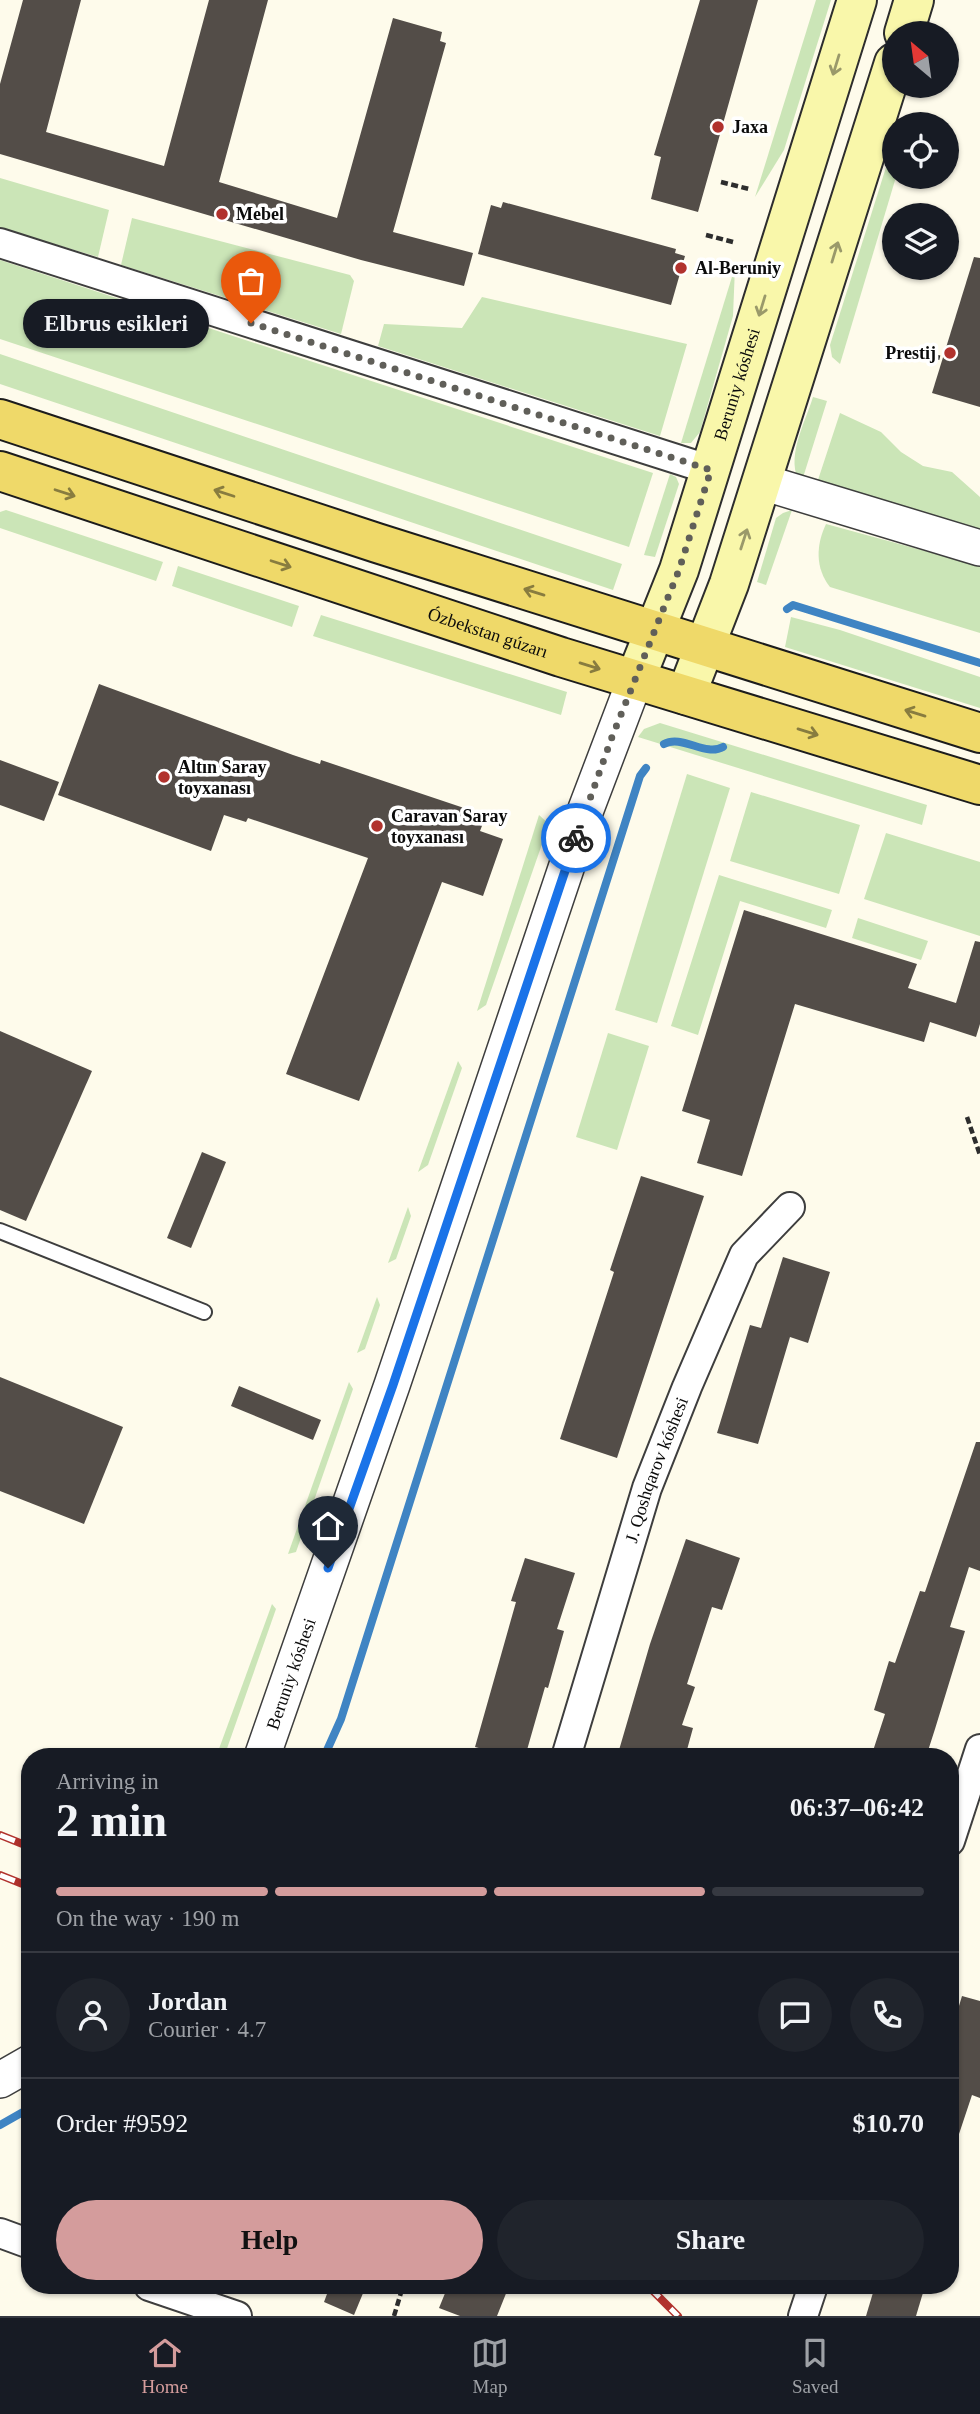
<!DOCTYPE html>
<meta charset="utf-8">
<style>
body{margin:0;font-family:"Times New Roman",serif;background:#20242c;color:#f1f3f6;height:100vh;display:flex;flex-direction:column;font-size:26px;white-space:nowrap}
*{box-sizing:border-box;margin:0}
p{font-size:23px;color:#9ea1a6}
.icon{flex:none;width:38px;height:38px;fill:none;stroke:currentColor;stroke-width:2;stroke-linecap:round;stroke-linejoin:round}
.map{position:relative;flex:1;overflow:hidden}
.sheet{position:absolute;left:21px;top:1748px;width:938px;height:546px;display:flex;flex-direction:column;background:#171b24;border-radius:28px;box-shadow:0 2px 5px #0004}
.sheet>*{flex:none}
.needle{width:46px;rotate:331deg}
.tools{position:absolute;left:882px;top:21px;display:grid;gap:14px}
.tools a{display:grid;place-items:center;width:77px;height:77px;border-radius:50%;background:#171b24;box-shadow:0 2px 5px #0004;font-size:35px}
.pin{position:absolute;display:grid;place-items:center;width:60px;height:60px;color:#fff;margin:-72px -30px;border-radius:50% 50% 50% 0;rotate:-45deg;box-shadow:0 0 7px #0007}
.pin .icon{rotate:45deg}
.courier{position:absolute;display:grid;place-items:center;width:70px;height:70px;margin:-35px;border:5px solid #1a73e8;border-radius:50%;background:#fff;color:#222;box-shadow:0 2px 9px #0007}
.bubble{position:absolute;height:49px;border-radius:24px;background:#171b24;box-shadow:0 2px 5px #0004;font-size:23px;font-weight:800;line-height:49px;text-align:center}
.headline em{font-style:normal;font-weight:800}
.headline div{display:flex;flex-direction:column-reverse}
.headline{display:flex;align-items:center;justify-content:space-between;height:119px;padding:0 35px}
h1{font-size:46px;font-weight:800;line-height:52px}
.bar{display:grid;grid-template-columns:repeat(4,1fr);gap:10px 7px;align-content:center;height:84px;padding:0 35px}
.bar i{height:9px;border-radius:5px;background:#363941}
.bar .selected{background:#d49c9c}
.bar p{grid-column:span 4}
.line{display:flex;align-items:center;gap:18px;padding:0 35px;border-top:2px solid #363941}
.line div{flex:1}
.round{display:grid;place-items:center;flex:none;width:74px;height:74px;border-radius:37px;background:#20242c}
.primary-button{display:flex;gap:14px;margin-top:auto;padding:14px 35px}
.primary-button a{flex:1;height:80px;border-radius:42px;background:#d49c9c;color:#111;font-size:28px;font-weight:800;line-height:80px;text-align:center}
.primary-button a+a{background:#20242c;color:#f1f3f6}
.tab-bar{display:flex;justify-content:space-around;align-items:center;height:98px;border-top:2px solid #363941;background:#171b24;font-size:19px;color:#9ea1a6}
.tab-bar a{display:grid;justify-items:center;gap:4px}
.tab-bar .selected{color:#d49c9c}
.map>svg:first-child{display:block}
.green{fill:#cbe5b7}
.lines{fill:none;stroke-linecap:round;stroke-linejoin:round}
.stream{stroke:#3f84c3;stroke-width:8}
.building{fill:#534d48}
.service-casing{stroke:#3e3e3e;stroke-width:18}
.minor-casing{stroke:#3e3e3e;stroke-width:32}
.tertiary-casing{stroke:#3e3e3e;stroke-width:38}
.secondary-casing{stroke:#2d2d2d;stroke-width:42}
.primary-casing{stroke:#1c1c1c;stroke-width:42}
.path{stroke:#2d2d2d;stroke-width:4.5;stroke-dasharray:7 3.5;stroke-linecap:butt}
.service{stroke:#fff;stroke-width:14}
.minor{stroke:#fff;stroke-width:28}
.tertiary{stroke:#fff;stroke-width:35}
.secondary{stroke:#f9f7aa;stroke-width:38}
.primary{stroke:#efd969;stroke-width:38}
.rail-casing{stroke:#b1322d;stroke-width:8}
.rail{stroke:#fff;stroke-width:5;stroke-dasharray:16;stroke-linecap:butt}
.oneway{stroke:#9a996a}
.oneway2{stroke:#887c3f}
.done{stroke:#605f59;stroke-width:7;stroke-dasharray:0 12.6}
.route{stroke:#1a73e8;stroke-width:9}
.poi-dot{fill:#b1322d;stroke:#fff;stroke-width:2.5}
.labels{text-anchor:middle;stroke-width:7;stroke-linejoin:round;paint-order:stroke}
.poi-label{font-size:18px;font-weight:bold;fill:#0b0b0b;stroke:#fff;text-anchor:start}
.street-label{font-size:18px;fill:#0b0b0b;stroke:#fff}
</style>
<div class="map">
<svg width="980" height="2316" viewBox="0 0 980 2316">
<rect width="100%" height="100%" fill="#fefbeb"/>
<g class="green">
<polygon points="816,0 831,0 784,150 755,197"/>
<polygon points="894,142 896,177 840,364 832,357 830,345"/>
<polygon points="0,178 109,210 98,257 0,228"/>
<polygon points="132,218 350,275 354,281 341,334 121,265"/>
<polygon points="0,260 653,473 629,547 0,339"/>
<polygon points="735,267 733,316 700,432 691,443 681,443"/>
<polygon points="482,297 687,344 660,436 378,346 384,324 462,328"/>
<polygon points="0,354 622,564 613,590 0,384"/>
<path d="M813,397L827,401L801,484C784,460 805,423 813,397Z"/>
<polygon points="840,413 881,432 901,452 923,466 952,472 980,497 980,533 816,486"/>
<polygon points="670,474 676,477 679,484 655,557 644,555"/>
<polygon points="6,510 163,562 156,581 0,528 0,512"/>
<polygon points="792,510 766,585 757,582 776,518 783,513"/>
<path d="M826,524L980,566V633L830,587C815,568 816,545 826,524Z"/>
<polygon points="178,566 299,606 292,627 172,586"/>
<polygon points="321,615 567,692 561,715 313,636"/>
<polygon points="791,617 840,630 980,677 980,708 785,647"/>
<polygon points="660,723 927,805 922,825 638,737 644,729"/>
<polygon points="687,774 730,788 657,1023 615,1010"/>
<polygon points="751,792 860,825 839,894 730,861"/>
<polygon points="539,815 549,824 486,1005 477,1011"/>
<polygon points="886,833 980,862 980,936 864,899"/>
<polygon points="719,875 832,910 826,928 740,901 698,1035 671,1026"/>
<polygon points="858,918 928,941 921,960 852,938"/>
<polygon points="608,1033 649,1046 617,1150 576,1137"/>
<polygon points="458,1061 462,1068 428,1165 418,1172"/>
<polygon points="408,1207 411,1216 396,1259 388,1263"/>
<polygon points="377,1297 380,1305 365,1349 357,1353"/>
<polygon points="349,1382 353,1389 296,1552 288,1554"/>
<polygon points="272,1604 276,1609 224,1757 216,1757"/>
</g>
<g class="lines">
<g class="stream">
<polyline points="787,609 793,605 980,663"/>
<path d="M664,744C682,734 705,757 723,747"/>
<polyline points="324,1757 341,1719 640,776 646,768"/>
<polyline points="0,2125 30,2108"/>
</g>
</g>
<g class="building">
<polygon points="23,0 81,0 46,132 164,166 209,0 268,0 219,182 337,218 393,18 442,32 440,41 446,43 393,232 473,253 464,286 361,260 0,154 0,84"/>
<polygon points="700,0 758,0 698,212 651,199 661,157 654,155"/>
<polygon points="503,202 676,249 675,253 685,256 671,305 478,254 491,205 501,208"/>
<polygon points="974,257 980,258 980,407 932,393"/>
<polygon points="99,684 293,755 320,764 321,760 467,809 466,812 485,818 480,831 503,839 483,896 442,882 359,1101 286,1074 368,858 248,818 246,822 224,815 211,851 58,795"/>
<polygon points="0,760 59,782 44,821 0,805"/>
<polygon points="744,910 917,964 908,988 956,1003 975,941 980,942 980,1024 976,1037 930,1022 924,1042 795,1004 742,1176 697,1163 710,1120 682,1111"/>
<polygon points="0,1031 92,1071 26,1221 0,1210"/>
<polygon points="202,1152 226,1162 191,1248 167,1238"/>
<polygon points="641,1176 704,1196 617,1458 560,1439 614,1272 610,1270"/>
<polygon points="783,1257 830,1272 808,1343 790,1337 758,1444 717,1433 750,1325 761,1328"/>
<polygon points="0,1377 123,1427 84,1524 0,1491"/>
<polygon points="239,1386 321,1420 313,1440 231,1406"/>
<polygon points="976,1442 980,1442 980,1571 969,1567 950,1627 965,1631 935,1729 926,1757 871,1757 885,1714 874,1710 889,1661 895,1663 920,1591 925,1592"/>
<polygon points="686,1539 740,1558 722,1610 712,1607 687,1684 695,1687 682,1725 693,1728 685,1757 617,1757 650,1644"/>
<polygon points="525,1558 575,1573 557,1629 564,1631 548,1688 545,1687 525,1757 513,1757 475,1747 516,1602 511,1601"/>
<polygon points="962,1996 980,2001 980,2098 972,2095 954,2149 950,2148 950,2036"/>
<polygon points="330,2286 366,2286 354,2315 324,2302"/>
<polygon points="448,2286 509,2286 497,2316 460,2316 439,2308"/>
<polygon points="875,2286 925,2286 916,2316 866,2316"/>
</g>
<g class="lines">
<defs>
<polyline id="service" points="0,1231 204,1312"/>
<g id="minor">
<polyline points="0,243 711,470"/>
<path id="s1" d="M566,1757L647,1488L687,1387L744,1255L790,1207"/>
<polyline points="950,1841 980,1749"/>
<polyline points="0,2233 30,2244"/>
<polyline points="149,2286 237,2316"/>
<polyline points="803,2316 813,2286"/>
</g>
<g id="tertiary">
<polyline points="762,482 980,548"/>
<path id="s2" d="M262,1757L392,1385L586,809L635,680"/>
<polyline points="0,2080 30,2063"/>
</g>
<g id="secondary">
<polyline points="904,33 914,0"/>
<path id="s3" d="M635,680L679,570L857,0"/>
<polyline points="686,695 729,584 894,63"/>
</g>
<g id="primary">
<polyline points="0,419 377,543 980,733"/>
<path id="s4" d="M0,471L561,657L980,785"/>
</g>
</defs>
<use href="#service" class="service-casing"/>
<use href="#minor" class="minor-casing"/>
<use href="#tertiary" class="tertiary-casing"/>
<use href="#secondary" class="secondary-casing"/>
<use href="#primary" class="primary-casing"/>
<g class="path">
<polyline points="721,182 749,189"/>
<polyline points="706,235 733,242"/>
<polyline points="933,356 941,358"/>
<polyline points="967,1117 980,1155"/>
<polyline points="394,2316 403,2286"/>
</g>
<use href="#service" class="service"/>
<use href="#minor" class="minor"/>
<use href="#tertiary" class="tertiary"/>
<use href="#secondary" class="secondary"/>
<use href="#primary" class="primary"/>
<defs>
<g id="rail">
<polyline points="0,1835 30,1847"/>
<polyline points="0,1875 30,1887"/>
<polyline points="648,2286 678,2316"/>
</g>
</defs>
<use href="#rail" class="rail-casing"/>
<use href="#rail" class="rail"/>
</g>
<defs><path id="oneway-shaft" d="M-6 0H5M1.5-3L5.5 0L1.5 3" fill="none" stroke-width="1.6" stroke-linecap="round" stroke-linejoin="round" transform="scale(1.75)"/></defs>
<g class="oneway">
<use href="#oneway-shaft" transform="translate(836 65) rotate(107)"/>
<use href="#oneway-shaft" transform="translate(835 252) rotate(-73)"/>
<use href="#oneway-shaft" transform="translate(762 306) rotate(107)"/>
<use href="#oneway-shaft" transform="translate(744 539) rotate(-72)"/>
</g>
<g class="oneway2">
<use href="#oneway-shaft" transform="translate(65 493) rotate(18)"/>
<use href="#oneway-shaft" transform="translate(224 493) rotate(-162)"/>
<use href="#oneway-shaft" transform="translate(281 564) rotate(18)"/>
<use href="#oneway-shaft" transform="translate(534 592) rotate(-163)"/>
<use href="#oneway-shaft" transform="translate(590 666) rotate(17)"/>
<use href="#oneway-shaft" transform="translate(915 713) rotate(-163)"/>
<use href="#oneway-shaft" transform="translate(808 732) rotate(17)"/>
</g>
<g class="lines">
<polyline class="done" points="251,323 711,470 679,570 612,737 576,838"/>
<polyline class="route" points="328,1568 393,1385 576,838"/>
</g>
<g class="poi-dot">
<circle cx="718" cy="127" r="7"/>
<circle cx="222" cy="214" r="7"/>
<circle cx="681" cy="268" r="7"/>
<circle cx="950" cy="353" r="7"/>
<circle cx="164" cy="777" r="7"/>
<circle cx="377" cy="826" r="7"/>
</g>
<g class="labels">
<g class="poi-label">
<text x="732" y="133">Jaxa</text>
<text x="236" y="220">Mebel</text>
<text x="695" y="274">Al-Beruniy</text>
<text x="936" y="359" text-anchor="end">Prestij</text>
<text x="178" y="773">Altın Saray<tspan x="178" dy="21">toyxanası</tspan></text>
<text x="391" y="822">Caravan Saray<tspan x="391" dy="21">toyxanası</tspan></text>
</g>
<g class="street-label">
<text dy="6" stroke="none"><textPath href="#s3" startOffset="313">Beruniy kóshesi</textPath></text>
<text dy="6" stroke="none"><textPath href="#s4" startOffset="514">Ózbekstan gúzarı</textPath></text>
<text dy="6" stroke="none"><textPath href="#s1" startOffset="301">J. Qoshqarov kóshesi</textPath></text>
<text dy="6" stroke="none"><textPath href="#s2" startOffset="88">Beruniy kóshesi</textPath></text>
</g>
</g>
</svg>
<div class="tools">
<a><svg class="needle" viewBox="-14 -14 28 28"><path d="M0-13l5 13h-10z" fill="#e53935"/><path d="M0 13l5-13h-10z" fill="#9ea1a6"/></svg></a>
<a><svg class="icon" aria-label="locate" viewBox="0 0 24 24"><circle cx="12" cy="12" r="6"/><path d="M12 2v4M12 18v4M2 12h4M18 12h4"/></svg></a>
<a><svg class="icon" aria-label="layers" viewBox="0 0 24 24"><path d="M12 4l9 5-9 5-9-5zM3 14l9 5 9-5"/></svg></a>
</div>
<div class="pin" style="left:251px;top:323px;background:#ea580c"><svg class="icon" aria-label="bag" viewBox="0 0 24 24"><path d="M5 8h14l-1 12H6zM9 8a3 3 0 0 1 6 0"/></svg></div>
<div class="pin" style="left:328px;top:1568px;background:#1f2937"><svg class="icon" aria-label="home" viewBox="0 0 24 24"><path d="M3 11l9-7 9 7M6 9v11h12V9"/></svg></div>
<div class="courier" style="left:576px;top:838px"><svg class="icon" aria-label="bike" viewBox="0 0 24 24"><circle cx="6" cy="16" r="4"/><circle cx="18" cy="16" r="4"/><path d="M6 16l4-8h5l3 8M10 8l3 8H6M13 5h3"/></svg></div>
<div class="bubble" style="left:23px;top:299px;width:186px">Elbrus esikleri</div>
<section class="sheet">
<div class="headline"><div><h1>2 min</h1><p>Arriving in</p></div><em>06:37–06:42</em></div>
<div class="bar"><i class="selected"></i><i class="selected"></i><i class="selected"></i><i></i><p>On the way · 190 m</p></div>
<div class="line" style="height:126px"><a class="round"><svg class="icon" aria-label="person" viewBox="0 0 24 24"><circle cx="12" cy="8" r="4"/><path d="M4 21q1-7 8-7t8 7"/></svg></a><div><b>Jordan</b><p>Courier · 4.7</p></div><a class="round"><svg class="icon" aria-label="chat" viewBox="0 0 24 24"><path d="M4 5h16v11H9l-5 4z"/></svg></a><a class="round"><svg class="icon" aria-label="phone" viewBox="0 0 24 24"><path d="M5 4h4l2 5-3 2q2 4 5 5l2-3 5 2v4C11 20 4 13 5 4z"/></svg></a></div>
<div class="line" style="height:91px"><div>Order #9592</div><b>$10.70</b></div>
<div class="primary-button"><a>Help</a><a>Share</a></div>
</section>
</div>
<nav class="tab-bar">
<a class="selected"><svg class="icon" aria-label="home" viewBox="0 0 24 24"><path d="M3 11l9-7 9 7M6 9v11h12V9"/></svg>Home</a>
<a><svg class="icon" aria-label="map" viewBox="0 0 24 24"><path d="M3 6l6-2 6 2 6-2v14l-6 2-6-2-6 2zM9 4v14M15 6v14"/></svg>Map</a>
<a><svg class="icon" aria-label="saved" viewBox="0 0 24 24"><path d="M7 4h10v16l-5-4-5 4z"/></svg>Saved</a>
</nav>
